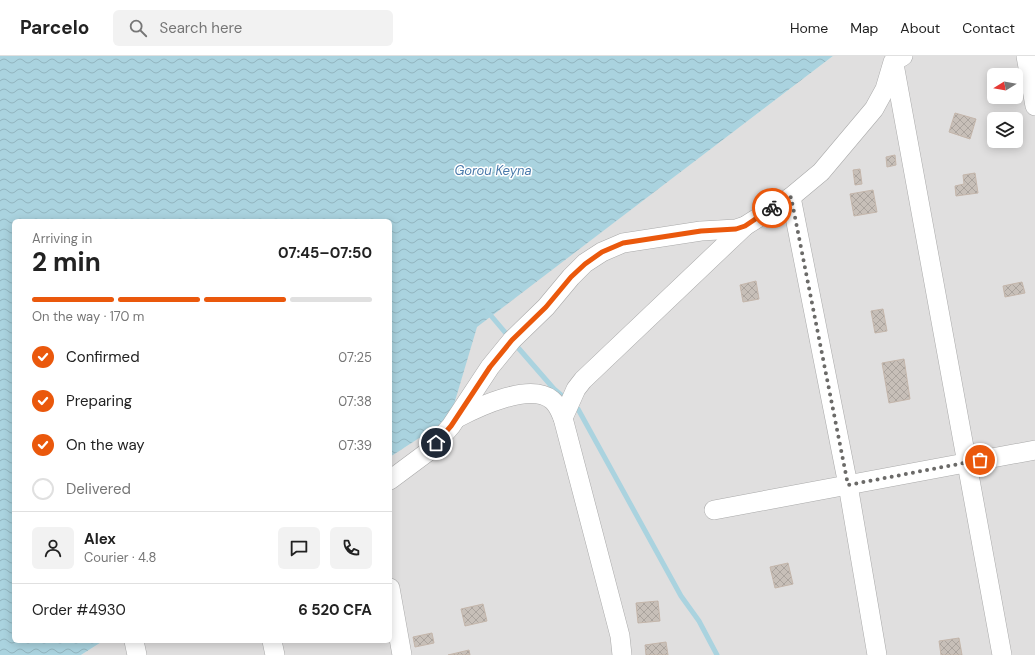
<!DOCTYPE html>
<meta charset="utf-8">
<style>
body{margin:0;font-family:"DM Sans",sans-serif;background:#f2f2f2;color:#222;height:100vh;display:flex;flex-direction:column;font-size:15px;white-space:nowrap}
*{box-sizing:border-box;margin:0}
p{font-size:13px;color:#767676}
.icon{flex:none;width:22px;height:22px;fill:none;stroke:currentColor;stroke-width:2;stroke-linecap:round;stroke-linejoin:round}
.map{position:relative;flex:1;overflow:hidden}
.sheet{position:absolute;left:12px;top:163px;width:380px;height:424px;display:flex;flex-direction:column;background:#fff;border-radius:6px;box-shadow:0 2px 10px #0003}
.sheet>*{flex:none}
.needle{width:26px;rotate:259deg}
.buttons{position:absolute;left:987px;top:12px;display:grid;gap:8px}
.buttons a{display:grid;place-items:center;width:36px;height:36px;border-radius:6px;background:#fff;box-shadow:0 2px 10px #0003;font-size:20px}
.pin{position:absolute;display:grid;place-items:center;width:34px;height:34px;color:#fff;margin:-17px;border:2px solid #fff;border-radius:50%;box-shadow:0 1px 4px #0007}
.courier{position:absolute;display:grid;place-items:center;width:40px;height:40px;margin:-20px;border:3px solid #ea580c;border-radius:50%;background:#fff;color:#222;box-shadow:0 1px 5px #0007}
.head em{font-style:normal;font-weight:700}
.head div{display:flex;flex-direction:column-reverse}
.head{display:flex;align-items:center;justify-content:space-between;height:68px;padding:0 20px}
h1{font-size:26px;font-weight:700;line-height:30px}
.bar{display:grid;grid-template-columns:repeat(4,1fr);gap:6px 4px;align-content:center;height:48px;padding:0 20px}
.bar i{height:5px;border-radius:3px;background:#e0e0e0}
.bar .active{background:#ea580c}
.bar p{grid-column:span 4}
.line{display:flex;align-items:center;gap:10px;padding:0 20px;border-top:1px solid #e0e0e0}
.line div{flex:1}
.round{display:grid;place-items:center;flex:none;width:42px;height:42px;border-radius:6px;background:#f2f2f2}
ol{padding:0 20px;list-style:none}
li{display:flex;align-items:center;gap:12px;height:44px}
li p{margin-inline-start:auto}
li .icon{padding:4px;border-radius:50%;background:#ea580c;color:#fff;stroke-width:4}
li:last-child{color:#767676}
li i{width:22px;height:22px;border:2px solid #e0e0e0;border-radius:50%}
header{display:flex;align-items:center;gap:24px;box-sizing:border-box;height:56px;padding:0 20px;background:#fff;border-bottom:1px solid #e0e0e0}
header strong{font-size:19px}
nav{display:flex;gap:22px;margin-inline-start:auto;font-size:14px}
.search{width:280px;height:36px;background:#f2f2f2;display:flex;align-items:center;gap:10px;box-sizing:border-box;padding:0 14px;border-radius:6px;color:#767676;font-size:15px}
.map>svg:first-child{display:block}
.residential{fill:#e0dfdf;fill-rule:evenodd}
.water{fill:url(#water-waves)}
.lines{fill:none;stroke-linecap:round;stroke-linejoin:round}
.stream{stroke:#aad3df;stroke-width:5}
.building{fill:url(#building-cross-hatch);stroke:#c4b6ab}
.street-casing{stroke:#a9a9a9;stroke-width:20}
.street{stroke:#fff;stroke-width:19}
.done{stroke:#6b6a68;stroke-width:4;stroke-dasharray:0 7.2}
.route{stroke:#ea580c;stroke-width:5}
.labels{text-anchor:middle;stroke-width:3;stroke-linejoin:round;paint-order:stroke}
.water-label{font-size:13px;font-style:italic;fill:#4a7aab;stroke:#fff}
</style>
<header>
<strong>Parcelo</strong>
<div class="search"><svg class="icon" aria-label="search" viewBox="0 0 24 24"><circle cx="10" cy="10" r="6"/><path d="M15 15l6 6"/></svg>Search here</div>
<nav><a>Home</a><a>Map</a><a>About</a><a>Contact</a></nav>
</header>
<div class="map">
<svg width="1035" height="599" viewBox="0 0 1035 599">
<defs>
<pattern id="water-waves" width="16" height="10" patternUnits="userSpaceOnUse"><rect width="16" height="10" fill="#aad3df"/><path d="M0 5q4-4 8 0t8 0" fill="none" stroke="#92b5bf"/></pattern>
<pattern id="building-cross-hatch" width="8" height="8" patternUnits="userSpaceOnUse"><rect width="8" height="8" fill="#c7bfb8"/><path d="M0 0l8 8M0 8l8-8" fill="none" stroke="#aba49e"/></pattern>
</defs>
<rect width="100%" height="100%" fill="#f2efe9"/>
<path class="residential" d="M833,0H1035V599H81L103,585H390V401L450,362L476,271ZM994,19H1016V41H994ZM994,63H1016V85H994Z"/>
<polygon class="water" points="0,0 833,0 477,271 450,362 390,401 390,165 14,165 14,585 103,585 81,599 0,599"/>
<g class="lines">
<g class="stream">
<polyline points="487,255 509,281"/>
<polyline points="514,287 554,333 567,344"/>
<polyline points="573,349 578,353 681,540 699,565 717,599"/>
</g>
</g>
<g class="building">
<polygon points="955,57 976,63 970,83 949,76"/>
<polygon points="895,99 896,109 887,111 886,101"/>
<polygon points="860,113 862,128 855,129 853,114"/>
<polygon points="975,117 978,137 956,140 955,130 964,128 963,119"/>
<polygon points="873,134 877,156 854,160 850,138"/>
<polygon points="756,225 759,243 743,246 740,229"/>
<polygon points="1022,226 1025,237 1005,241 1003,230"/>
<polygon points="883,253 887,275 875,277 871,255"/>
<polygon points="904,303 910,343 889,347 882,307"/>
<polygon points="788,507 793,528 775,532 770,511"/>
<polygon points="658,545 660,565 638,567 636,547"/>
<polygon points="483,548 487,565 465,570 461,553"/>
<polygon points="432,577 434,587 415,591 413,581"/>
<polygon points="959,582 962,599 941,599 939,585"/>
<polygon points="666,586 668,599 646,599 645,589"/>
<polygon points="469,594 470,599 448,599"/>
</g>
<g class="lines">
<defs>
<g id="street">
<polyline points="1026,0 1035,50"/>
<polyline points="894,8 1002,599"/>
<polyline points="791,141 848,429 877,599"/>
<path d="M457,362C478,351 530,326 552,344C558,349 560,355 563,362L620,580L622,599"/>
<polyline points="563,362 576,333 583,324 745,170"/>
<polyline points="390,424 429,395 451,370 490,311 512,284 546,251 571,221 585,207 602,196 623,187 701,175 736,173 745,170 791,141 821,116 874,53 885,33 893,6 903,0"/>
<polyline points="714,454 1035,394"/>
<polyline points="390,532 402,599"/>
<polyline points="134,585 137,599"/>
<polyline points="272,585 275,599"/>
</g>
</defs>
<use href="#street" class="street-casing"/>
<use href="#street" class="street"/>
</g>
<g class="lines">
<polyline class="done" points="772,152 791,141 848,429 980,404"/>
<polyline class="route" points="436,387 451,370 490,311 512,284 546,251 571,221 585,208 602,196 623,187 701,175 736,173 745,170 772,152"/>
</g>
<g class="labels">
<g class="water-label">
<text x="493" y="119">Gorou Keyna</text>
</g>
</g>
</svg>
<div class="buttons">
<a><svg class="needle" viewBox="-14 -14 28 28"><path d="M0-13l5 13h-10z" fill="#e53935"/><path d="M0 13l5-13h-10z" fill="#767676"/></svg></a>
<a><svg class="icon" aria-label="layers" viewBox="0 0 24 24"><path d="M12 4l9 5-9 5-9-5zM3 14l9 5 9-5"/></svg></a>
</div>
<div class="pin" style="left:980px;top:404px;background:#ea580c"><svg class="icon" aria-label="bag" viewBox="0 0 24 24"><path d="M5 8h14l-1 12H6zM9 8a3 3 0 0 1 6 0"/></svg></div>
<div class="pin" style="left:436px;top:387px;background:#1f2937"><svg class="icon" aria-label="home" viewBox="0 0 24 24"><path d="M3 11l9-7 9 7M6 9v11h12V9"/></svg></div>
<div class="courier" style="left:772px;top:152px"><svg class="icon" aria-label="bike" viewBox="0 0 24 24"><circle cx="6" cy="16" r="4"/><circle cx="18" cy="16" r="4"/><path d="M6 16l4-8h5l3 8M10 8l3 8H6M13 5h3"/></svg></div>
<section class="sheet">
<div class="head"><div><h1>2 min</h1><p>Arriving in</p></div><em>07:45–07:50</em></div>
<div class="bar"><i class="active"></i><i class="active"></i><i class="active"></i><i></i><p>On the way · 170 m</p></div>
<ol>
<li><svg class="icon" aria-label="check" viewBox="0 0 24 24"><path d="M5 12l5 5 9-10"/></svg>Confirmed<p>07:25</p></li>
<li><svg class="icon" aria-label="check" viewBox="0 0 24 24"><path d="M5 12l5 5 9-10"/></svg>Preparing<p>07:38</p></li>
<li><svg class="icon" aria-label="check" viewBox="0 0 24 24"><path d="M5 12l5 5 9-10"/></svg>On the way<p>07:39</p></li>
<li><i></i>Delivered</li>
</ol>
<div class="line" style="height:72px"><a class="round"><svg class="icon" aria-label="person" viewBox="0 0 24 24"><circle cx="12" cy="8" r="4"/><path d="M4 21q1-7 8-7t8 7"/></svg></a><div><b>Alex</b><p>Courier · 4.8</p></div><a class="round"><svg class="icon" aria-label="chat" viewBox="0 0 24 24"><path d="M4 5h16v11H9l-5 4z"/></svg></a><a class="round"><svg class="icon" aria-label="phone" viewBox="0 0 24 24"><path d="M5 4h4l2 5-3 2q2 4 5 5l2-3 5 2v4C11 20 4 13 5 4z"/></svg></a></div>
<div class="line" style="height:52px"><div>Order #4930</div><b>6 520 CFA</b></div>
</section>
</div>
